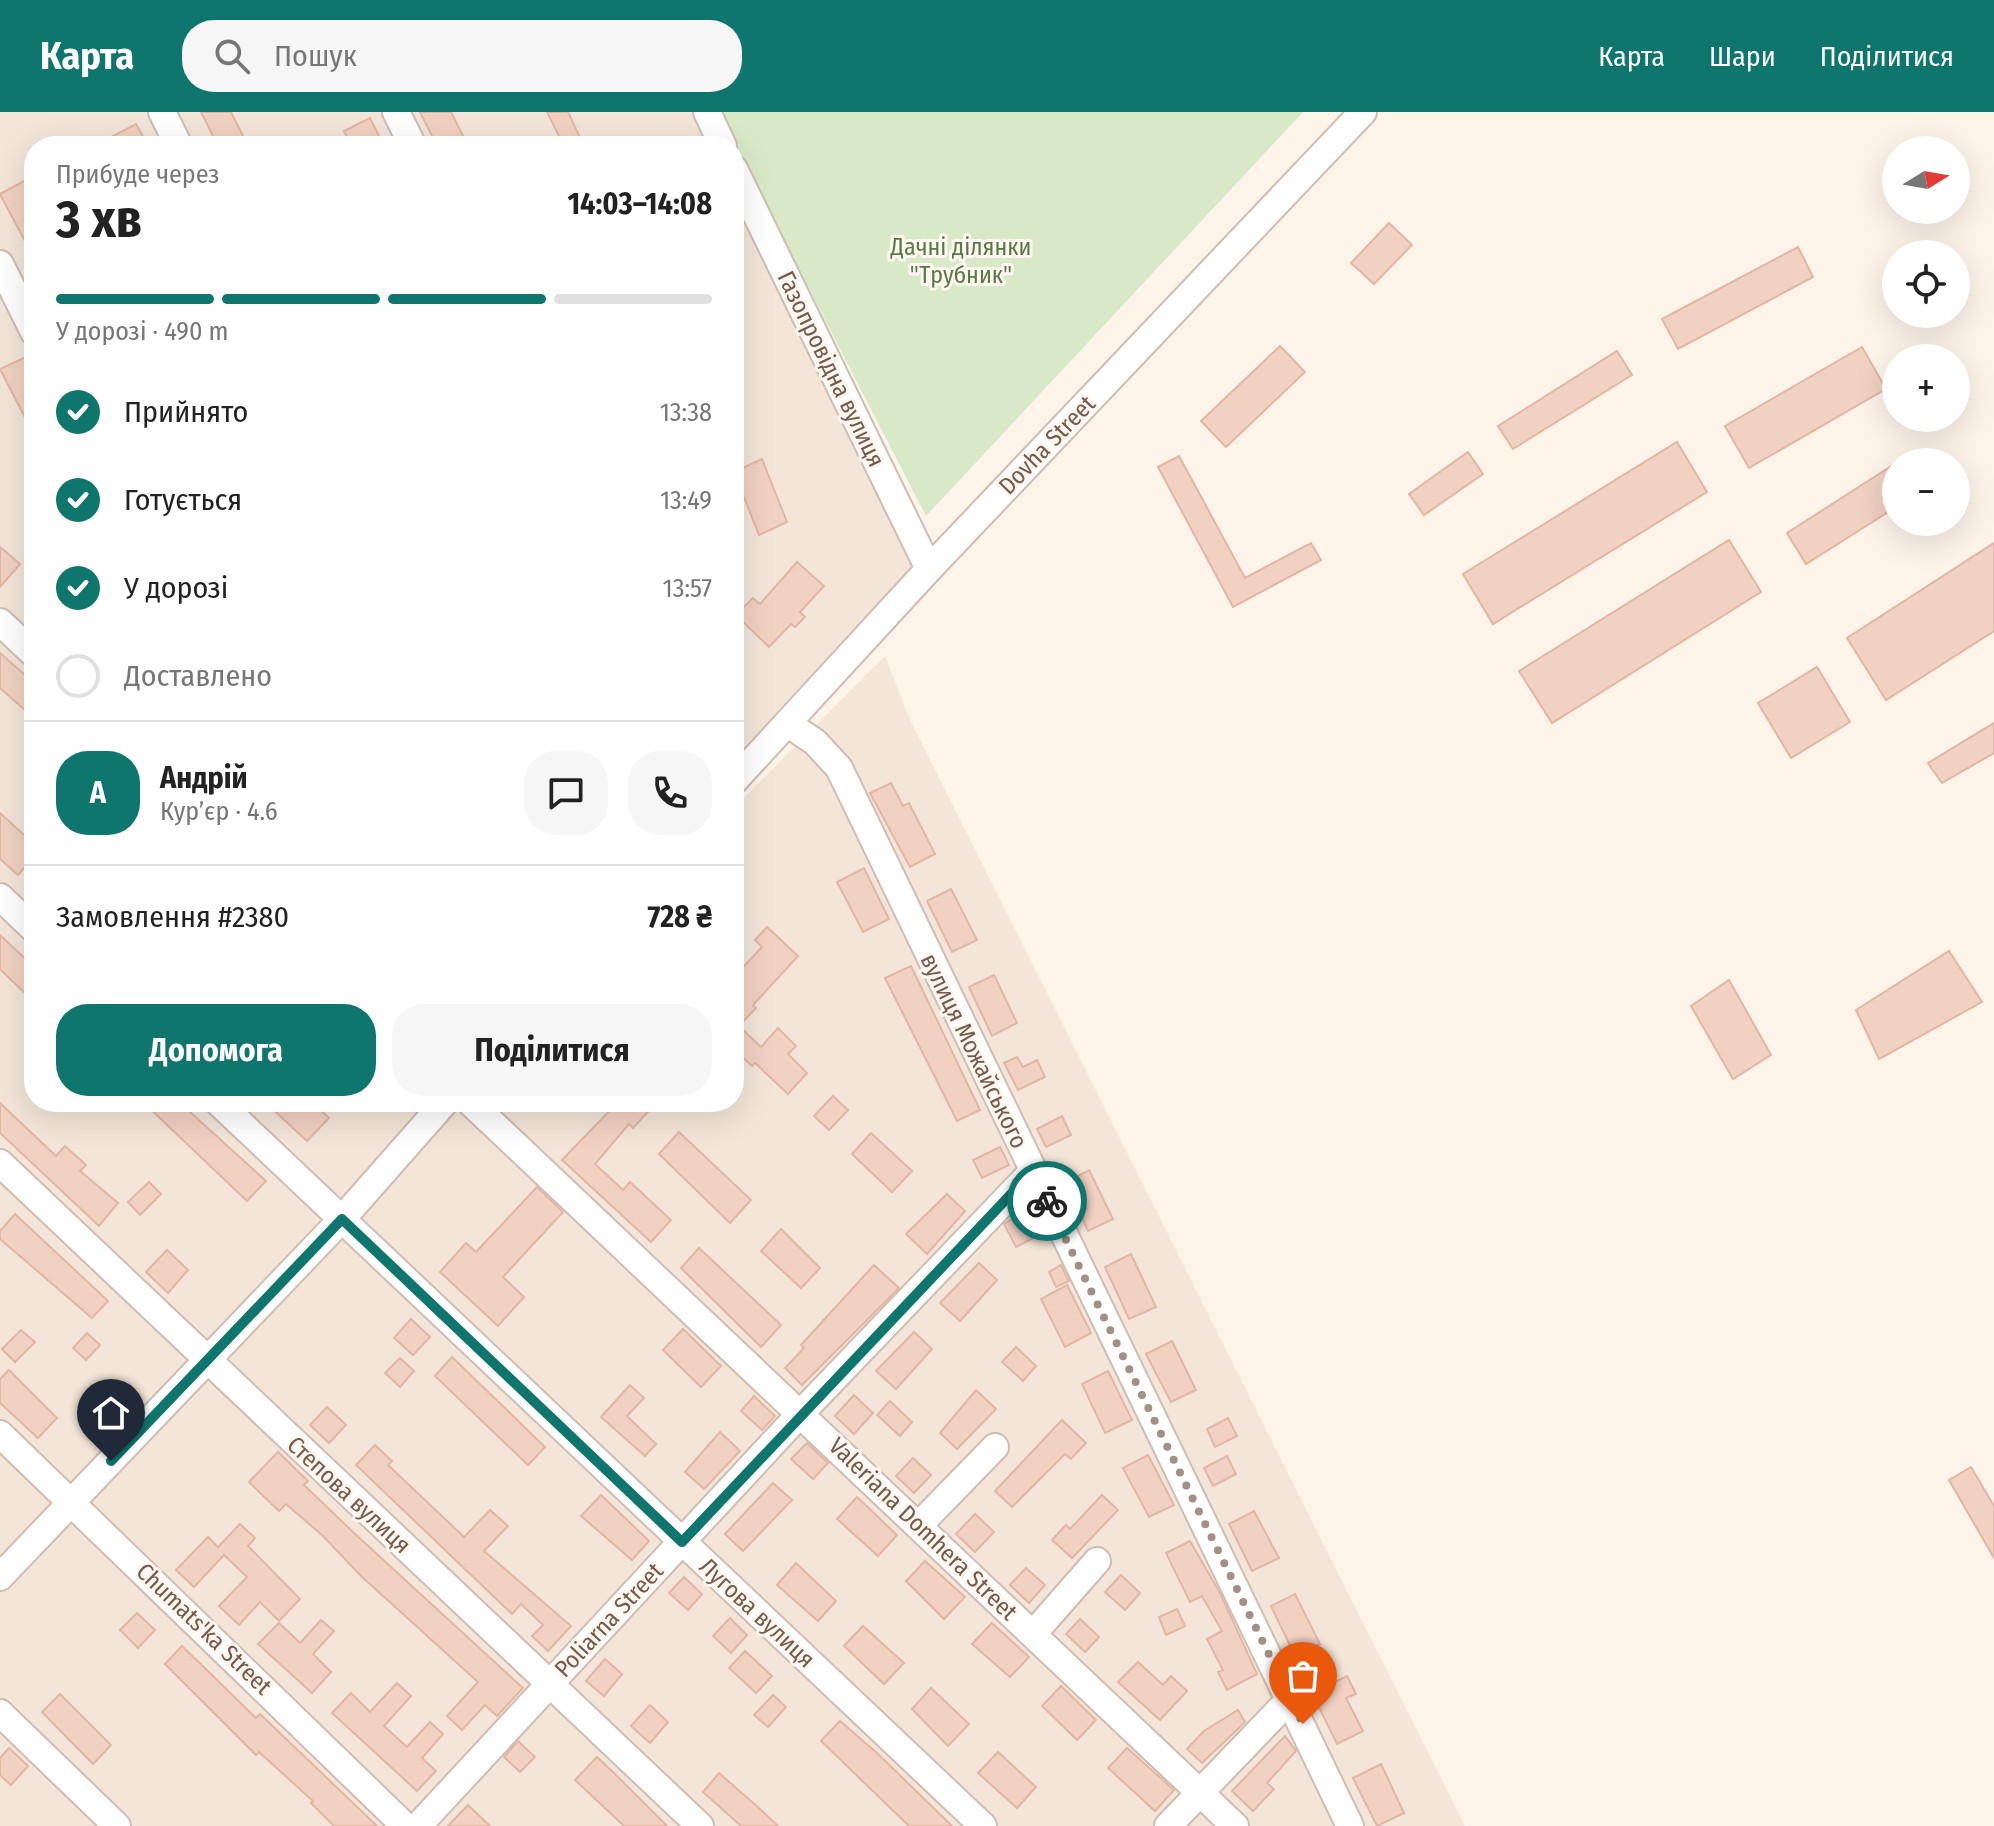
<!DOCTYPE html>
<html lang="uk">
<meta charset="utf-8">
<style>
body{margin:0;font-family:"Fira Sans Condensed",sans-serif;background:#f6f6f6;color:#222;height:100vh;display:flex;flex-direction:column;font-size:30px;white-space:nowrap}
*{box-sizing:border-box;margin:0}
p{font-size:26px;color:#767676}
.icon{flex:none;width:44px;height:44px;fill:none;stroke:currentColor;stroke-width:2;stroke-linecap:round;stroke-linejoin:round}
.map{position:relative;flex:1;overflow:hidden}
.panel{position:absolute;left:24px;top:24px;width:720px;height:976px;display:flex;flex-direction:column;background:#fff;border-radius:32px;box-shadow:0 8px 32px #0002}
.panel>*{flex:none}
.needle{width:52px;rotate:79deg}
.tools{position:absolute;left:1882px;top:24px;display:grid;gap:16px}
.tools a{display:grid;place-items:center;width:88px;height:88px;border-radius:50%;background:#fff;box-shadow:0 8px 32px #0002;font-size:40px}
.pin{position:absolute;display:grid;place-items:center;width:68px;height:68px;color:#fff;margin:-82px -34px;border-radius:50% 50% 50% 0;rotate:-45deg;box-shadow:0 0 8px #0007}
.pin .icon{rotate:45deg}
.courier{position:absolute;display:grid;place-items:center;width:80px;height:80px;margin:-40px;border:6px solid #0f766e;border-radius:50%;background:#fff;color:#222;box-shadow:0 2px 10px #0007}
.headline em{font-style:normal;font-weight:700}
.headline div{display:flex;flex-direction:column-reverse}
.headline{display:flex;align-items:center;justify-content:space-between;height:136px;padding:0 32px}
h1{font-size:52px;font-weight:700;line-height:60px}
.bar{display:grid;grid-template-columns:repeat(4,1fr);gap:12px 8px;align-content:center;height:96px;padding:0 32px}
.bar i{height:10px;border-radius:6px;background:#e0e0e0}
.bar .active{background:#0f766e}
.bar p{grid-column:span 4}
.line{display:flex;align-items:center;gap:20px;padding:0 32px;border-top:2px solid #e0e0e0}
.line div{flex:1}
.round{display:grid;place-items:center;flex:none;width:84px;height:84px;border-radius:32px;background:#f6f6f6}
ol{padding:0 32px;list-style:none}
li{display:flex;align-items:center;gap:24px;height:88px}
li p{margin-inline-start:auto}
li .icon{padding:8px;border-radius:50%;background:#0f766e;color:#fff;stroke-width:4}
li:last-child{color:#767676}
li i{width:44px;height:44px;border:4px solid #e0e0e0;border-radius:50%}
.cta{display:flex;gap:16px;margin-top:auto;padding:16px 32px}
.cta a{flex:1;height:92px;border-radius:32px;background:#0f766e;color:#fff;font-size:32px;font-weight:700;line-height:92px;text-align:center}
.cta a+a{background:#f6f6f6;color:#222}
header{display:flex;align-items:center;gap:48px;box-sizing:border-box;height:112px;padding:0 40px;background:#0f766e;color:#fff}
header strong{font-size:38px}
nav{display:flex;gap:44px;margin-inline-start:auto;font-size:28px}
.search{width:560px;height:72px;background:#f6f6f6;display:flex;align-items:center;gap:20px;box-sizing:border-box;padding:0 28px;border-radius:32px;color:#767676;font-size:30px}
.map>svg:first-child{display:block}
.residential{fill:#f3e5d8}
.green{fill:#d8e9c8}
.building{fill:#f0d1c2;stroke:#e2b6a3;stroke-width:2}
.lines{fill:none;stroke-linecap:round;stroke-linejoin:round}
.minor-casing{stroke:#cfbdb1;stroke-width:30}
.minor{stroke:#fff;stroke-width:26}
.done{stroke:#a48f84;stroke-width:8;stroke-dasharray:0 14.4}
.route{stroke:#0f766e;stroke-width:10}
.labels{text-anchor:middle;stroke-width:6;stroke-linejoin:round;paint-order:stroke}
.park-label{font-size:24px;fill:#597a46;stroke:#fef7ef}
.street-label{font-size:24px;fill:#75594d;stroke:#fef7ef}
</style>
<header>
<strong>Карта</strong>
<div class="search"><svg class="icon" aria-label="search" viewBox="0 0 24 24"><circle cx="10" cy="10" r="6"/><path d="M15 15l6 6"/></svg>Пошук</div>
<nav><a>Карта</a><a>Шари</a><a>Поділитися</a></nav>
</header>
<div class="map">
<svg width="1994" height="1714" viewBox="0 0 1994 1714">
<rect width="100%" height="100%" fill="#fcf3e9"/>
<g class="residential">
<polygon points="0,0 384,0 401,34 34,34 34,990 734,990 734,696 885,544 910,608 1465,1714 0,1714"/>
<polygon points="403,0 691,0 707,34 420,34"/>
<polygon points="734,92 912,443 912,457 900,479 748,642 734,646"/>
</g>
<polygon class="green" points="718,0 1303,0 926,404"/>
<g class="building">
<polygon points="201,0 231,0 248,34 218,34"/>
<polygon points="420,0 451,0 468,34 437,34"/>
<polygon points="547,0 568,0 584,34 564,34"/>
<polygon points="370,6 381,28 369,34 351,34 344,19"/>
<polygon points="136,12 148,34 94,34"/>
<polygon points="26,68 34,83 34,146 0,82"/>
<polygon points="1389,111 1412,133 1374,172 1351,151"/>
<polygon points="1798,135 1813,165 1678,237 1662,207"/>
<polygon points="1280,234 1305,260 1226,335 1201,309"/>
<polygon points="1862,235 1886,277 1749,356 1725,314"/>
<polygon points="1617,239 1632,263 1513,337 1498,314"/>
<polygon points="28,244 34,258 34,323 0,257"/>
<polygon points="1677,330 1707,380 1493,512 1463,462"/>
<polygon points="1468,340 1483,362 1424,403 1409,382"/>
<polygon points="1179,344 1245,466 1311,431 1321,448 1233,495 1158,355"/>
<polygon points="762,347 787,410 759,423 734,360"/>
<polygon points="1896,351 1896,395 1806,452 1787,421"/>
<polygon points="1729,428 1761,480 1552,611 1519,559"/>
<polygon points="1994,431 1994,519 1886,588 1847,526"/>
<polygon points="0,435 20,452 0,475"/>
<polygon points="797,450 824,474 800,500 805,505 795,515 791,512 769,535 736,503 753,486 760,492"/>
<polygon points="0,541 34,571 34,606 0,576"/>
<polygon points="1817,555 1850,610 1791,646 1758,591"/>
<polygon points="1994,611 1994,641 1942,671 1928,651"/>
<polygon points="891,671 903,694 909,691 935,742 910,755 870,681"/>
<polygon points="0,701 34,732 34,745 18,763 0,747"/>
<polygon points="864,756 889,807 863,820 837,770"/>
<polygon points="951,777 977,828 952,840 927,789"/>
<polygon points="767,815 798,844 753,893 756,896 739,914 761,935 778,916 796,934 788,942 807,961 788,982 755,951 752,954 734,937 734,865 762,835 755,828"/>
<polygon points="0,823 34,855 34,890 0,857"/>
<polygon points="1949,839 1982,890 1879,947 1856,898"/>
<polygon points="911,854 980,998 957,1009 885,866"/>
<polygon points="994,863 1017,911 992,924 969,875"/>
<polygon points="1729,868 1771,943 1733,967 1691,894"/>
<polygon points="1017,945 1023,955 1037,948 1045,965 1018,978 1004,951"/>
<polygon points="833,984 848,998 829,1018 814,1004"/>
<polygon points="143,990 179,990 266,1069 247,1089"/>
<polygon points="265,990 312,990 329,1006 307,1029"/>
<polygon points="618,990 657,990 633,1016 629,1012 595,1052 623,1078 630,1070 671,1108 651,1130 562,1048"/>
<polygon points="0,991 56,1044 65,1034 86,1053 80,1059 118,1091 99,1114 0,1021"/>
<polygon points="1062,1004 1071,1023 1046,1035 1037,1017"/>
<polygon points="679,1020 751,1088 730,1111 659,1042"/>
<polygon points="871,1021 912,1059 892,1080 852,1042"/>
<polygon points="1000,1035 1009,1053 982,1066 973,1048"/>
<polygon points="1089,1058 1113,1107 1088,1119 1066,1070"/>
<polygon points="149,1070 161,1082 140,1103 128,1090"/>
<polygon points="537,1075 563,1100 503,1165 524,1185 498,1214 440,1160 466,1131 476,1140"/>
<polygon points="947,1082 965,1099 927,1142 906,1122"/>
<polygon points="1030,1097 1043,1121 1016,1135 1004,1112"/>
<polygon points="15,1102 108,1189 92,1206 0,1127 0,1119"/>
<polygon points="781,1117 820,1156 801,1176 761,1139"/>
<polygon points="699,1136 781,1213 761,1235 681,1156"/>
<polygon points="167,1138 188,1158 168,1181 146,1160"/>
<polygon points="1131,1142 1156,1195 1129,1207 1105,1155"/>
<polygon points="979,1151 997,1168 960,1209 940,1191"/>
<polygon points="874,1153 899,1176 802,1273 785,1256 804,1236 801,1233"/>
<polygon points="1061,1153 1069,1169 1056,1175 1049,1160"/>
<polygon points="1067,1173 1091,1221 1065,1235 1041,1187"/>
<polygon points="411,1207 430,1225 413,1243 394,1226"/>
<polygon points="683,1217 721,1254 701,1275 663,1238"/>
<polygon points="21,1218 35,1230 15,1250 2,1237"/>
<polygon points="914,1220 932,1237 896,1277 876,1259"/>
<polygon points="87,1221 100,1233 86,1248 73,1236"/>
<polygon points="1172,1229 1196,1278 1171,1290 1146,1242"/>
<polygon points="1016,1235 1036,1254 1023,1269 1002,1250"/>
<polygon points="452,1245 545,1335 528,1353 435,1264"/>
<polygon points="400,1246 414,1259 400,1275 385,1261"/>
<polygon points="9,1258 57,1306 38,1326 0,1291 0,1267"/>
<polygon points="1108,1259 1132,1308 1105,1321 1082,1272"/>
<polygon points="630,1273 644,1286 627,1304 656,1332 645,1344 601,1305"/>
<polygon points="976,1278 996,1297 957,1337 940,1321"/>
<polygon points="854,1283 873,1301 854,1322 835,1304"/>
<polygon points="754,1284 775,1304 762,1318 741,1299"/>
<polygon points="890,1289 912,1310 900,1324 877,1303"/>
<polygon points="327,1295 346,1313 329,1331 310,1313"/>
<polygon points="1228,1306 1237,1324 1215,1335 1207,1317"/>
<polygon points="1062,1308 1086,1331 1071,1347 1065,1342 1012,1395 995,1379"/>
<polygon points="720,1320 740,1339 704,1377 685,1360"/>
<polygon points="807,1331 828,1351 813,1367 791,1347"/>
<polygon points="375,1333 392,1349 388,1353 464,1425 490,1398 508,1414 484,1439 571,1514 548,1539 532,1524 543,1513 521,1492 512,1502 356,1353"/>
<polygon points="278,1340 308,1369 304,1373 354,1421 523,1576 497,1604 485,1593 462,1618 447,1604 478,1570 361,1464 323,1424 286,1392 279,1399 249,1370"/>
<polygon points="1148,1343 1174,1393 1149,1405 1123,1356"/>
<polygon points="1227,1344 1236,1362 1213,1374 1204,1356"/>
<polygon points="913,1346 931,1363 914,1381 896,1364"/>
<polygon points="1971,1355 1994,1394 1994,1446 1949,1368"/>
<polygon points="773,1371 792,1388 743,1439 725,1422"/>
<polygon points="601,1383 649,1429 632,1448 581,1404"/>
<polygon points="1102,1383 1118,1398 1072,1446 1052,1428 1066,1413 1070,1417"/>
<polygon points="857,1385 897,1423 878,1444 837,1407"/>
<polygon points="1254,1399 1279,1446 1252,1459 1229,1412"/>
<polygon points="975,1402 994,1420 975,1440 956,1422"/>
<polygon points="240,1412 255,1426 248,1434 300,1487 279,1509 260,1490 239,1513 219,1494 247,1465 224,1443 194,1475 176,1458 208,1425 218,1435"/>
<polygon points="1190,1429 1221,1483 1257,1562 1227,1578 1218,1560 1223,1558 1207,1527 1222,1519 1202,1484 1190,1490 1166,1441"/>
<polygon points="925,1449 965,1485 944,1507 906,1469"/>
<polygon points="796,1451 836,1489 818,1509 777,1473"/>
<polygon points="1026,1456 1045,1473 1029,1491 1010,1473"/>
<polygon points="1121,1463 1140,1481 1125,1498 1105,1480"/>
<polygon points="684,1465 702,1482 688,1498 669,1481"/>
<polygon points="1295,1482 1320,1532 1295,1544 1271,1494"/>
<polygon points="1177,1497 1185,1514 1166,1523 1159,1505"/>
<polygon points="137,1501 155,1518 138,1536 120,1518"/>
<polygon points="730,1506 747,1523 731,1541 713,1524"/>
<polygon points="1080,1507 1099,1525 1085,1540 1066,1522"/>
<polygon points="321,1508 334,1519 313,1542 331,1560 312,1581 258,1532 279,1511 300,1531"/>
<polygon points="992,1511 1029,1545 1010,1565 972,1532"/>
<polygon points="863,1514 904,1551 884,1572 844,1534"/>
<polygon points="182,1534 256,1606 260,1602 377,1714 334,1714 311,1691 313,1689 259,1640 256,1643 165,1552"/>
<polygon points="745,1539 772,1564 756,1581 729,1556"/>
<polygon points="605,1547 622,1562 604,1584 586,1569"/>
<polygon points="1138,1550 1163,1573 1171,1564 1187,1579 1160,1608 1118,1570"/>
<polygon points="1347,1564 1356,1582 1346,1586 1363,1619 1337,1632 1312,1581"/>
<polygon points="397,1571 411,1584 384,1614 407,1635 430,1610 443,1622 422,1646 436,1659 417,1679 332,1601 351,1581 370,1600"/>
<polygon points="1061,1574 1096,1608 1077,1628 1042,1594"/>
<polygon points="931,1576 969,1612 948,1634 912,1597"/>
<polygon points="60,1582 111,1633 93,1652 42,1600"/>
<polygon points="773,1583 786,1595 768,1615 754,1603"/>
<polygon points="650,1593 668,1610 650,1631 631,1614"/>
<polygon points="1238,1598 1245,1610 1202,1651 1187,1637 1204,1619"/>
<polygon points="840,1609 877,1641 952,1714 909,1714 821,1629"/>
<polygon points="1285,1624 1296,1639 1267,1671 1274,1677 1253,1699 1232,1679"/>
<polygon points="518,1629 535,1645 520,1660 504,1645"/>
<polygon points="9,1636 28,1654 11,1673 0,1663 0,1646"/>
<polygon points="1127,1636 1174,1678 1155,1699 1108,1656"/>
<polygon points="998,1640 1036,1675 1017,1696 978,1661"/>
<polygon points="597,1645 617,1664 667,1714 624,1714 575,1668"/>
<polygon points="1381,1652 1404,1701 1377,1714 1353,1666"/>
<polygon points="719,1661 760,1697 778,1714 741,1714 703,1680"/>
<polygon points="468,1693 490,1714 448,1714"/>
</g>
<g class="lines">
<defs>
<g id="minor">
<polyline points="162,0 179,34"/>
<polyline points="396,0 413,34"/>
<polyline points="707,0 723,34"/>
<polyline points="734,57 929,457"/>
<polyline points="0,152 34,220"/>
<polyline points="0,510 34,542"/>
<polyline points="788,612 815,630 839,656 1350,1714"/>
<polyline points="734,669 929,457 1363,0"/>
<polyline points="0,785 34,817"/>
<polyline points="218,990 983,1714"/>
<polyline points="470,990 1235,1714"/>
<polyline points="0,1051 700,1714"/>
<polyline points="0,1322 405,1714"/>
<polyline points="919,1413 995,1335"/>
<polyline points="0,1465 342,1107 445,990"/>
<polyline points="1033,1522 1097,1449"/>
<polyline points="0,1601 117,1714"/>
<polyline points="418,1714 801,1301 1032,1060"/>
<polyline points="1168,1714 1291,1586"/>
</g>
</defs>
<use href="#minor" class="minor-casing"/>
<use href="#minor" class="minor"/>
</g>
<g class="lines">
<polyline class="done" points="1047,1089 1303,1612"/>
<polyline class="route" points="111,1349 342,1107 682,1430 1032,1060 1047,1089"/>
</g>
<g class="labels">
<g class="park-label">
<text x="961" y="143">Дачні ділянки<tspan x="961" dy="28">"Трубник"</tspan></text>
</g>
<g class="street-label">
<text transform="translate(831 257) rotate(64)" y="8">Газопровідна вулиця</text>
<text transform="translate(1047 333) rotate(-46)" y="8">Dovha Street</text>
<text transform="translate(974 939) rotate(64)" y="8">вулиця Можайського</text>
<text transform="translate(349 1383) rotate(43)" y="8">Степова вулиця</text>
<text transform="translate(923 1417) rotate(44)" y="8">Valeriana Domhera Street</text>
<text transform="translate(757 1501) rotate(43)" y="8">Лугова вулиця</text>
<text transform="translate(609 1508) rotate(-47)" y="8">Poliarna Street</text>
<text transform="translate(204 1517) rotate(44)" y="8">Chumats'ka Street</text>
</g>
</g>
</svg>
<div class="tools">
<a><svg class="needle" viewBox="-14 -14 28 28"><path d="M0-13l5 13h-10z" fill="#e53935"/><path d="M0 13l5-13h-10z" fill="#767676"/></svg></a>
<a><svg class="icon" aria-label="locate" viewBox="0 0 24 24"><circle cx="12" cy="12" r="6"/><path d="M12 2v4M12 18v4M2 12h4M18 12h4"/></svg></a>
<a>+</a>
<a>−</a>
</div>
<div class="pin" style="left:1303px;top:1612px;background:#ea580c"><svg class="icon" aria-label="bag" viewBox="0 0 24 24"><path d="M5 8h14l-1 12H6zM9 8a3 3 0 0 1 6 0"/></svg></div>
<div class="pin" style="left:111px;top:1349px;background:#1f2937"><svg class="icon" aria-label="home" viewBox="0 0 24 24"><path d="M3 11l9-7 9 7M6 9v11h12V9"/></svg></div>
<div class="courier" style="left:1047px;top:1089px"><svg class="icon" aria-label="bike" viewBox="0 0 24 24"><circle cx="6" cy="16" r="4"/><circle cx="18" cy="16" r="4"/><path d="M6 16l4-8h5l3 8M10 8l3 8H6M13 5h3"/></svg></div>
<section class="panel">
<div class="headline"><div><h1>3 хв</h1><p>Прибуде через</p></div><em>14:03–14:08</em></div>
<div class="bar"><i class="active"></i><i class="active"></i><i class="active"></i><i></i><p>У дорозі · 490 m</p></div>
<ol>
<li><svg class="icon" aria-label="check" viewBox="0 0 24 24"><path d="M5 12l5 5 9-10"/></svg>Прийнято<p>13:38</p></li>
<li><svg class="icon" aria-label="check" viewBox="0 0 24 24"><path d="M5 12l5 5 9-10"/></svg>Готується<p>13:49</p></li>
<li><svg class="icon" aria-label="check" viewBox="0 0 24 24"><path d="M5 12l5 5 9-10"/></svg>У дорозі<p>13:57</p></li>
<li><i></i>Доставлено</li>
</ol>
<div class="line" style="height:144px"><b class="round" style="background:#0f766e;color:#fff">А</b><div><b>Андрій</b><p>Кур’єр · 4.6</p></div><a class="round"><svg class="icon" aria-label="chat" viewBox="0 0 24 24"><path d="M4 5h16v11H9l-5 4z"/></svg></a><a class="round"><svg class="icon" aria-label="phone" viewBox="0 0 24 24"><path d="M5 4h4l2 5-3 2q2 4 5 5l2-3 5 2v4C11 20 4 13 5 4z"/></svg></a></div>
<div class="line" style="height:104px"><div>Замовлення #2380</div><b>728 ₴</b></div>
<div class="cta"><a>Допомога</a><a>Поділитися</a></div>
</section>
</div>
